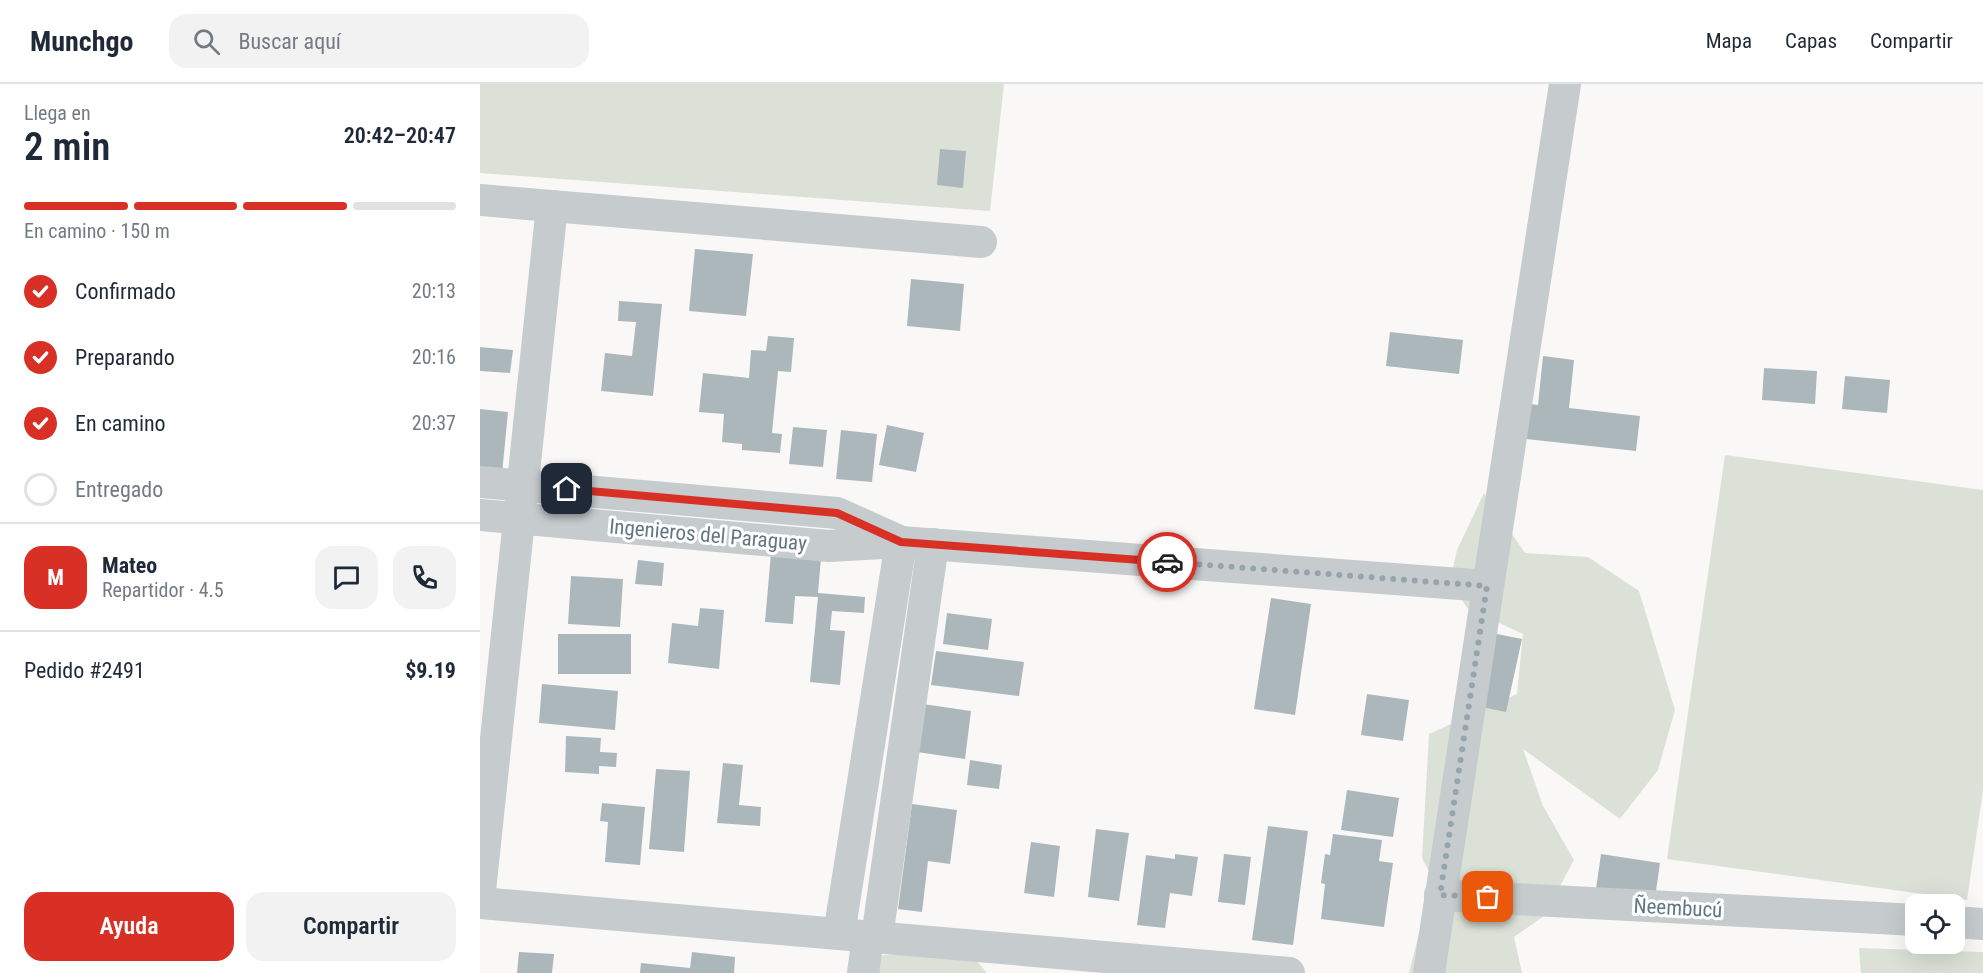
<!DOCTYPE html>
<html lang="es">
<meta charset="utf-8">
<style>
body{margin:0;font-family:"Roboto Condensed",sans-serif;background:#f2f2f3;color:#1f2937;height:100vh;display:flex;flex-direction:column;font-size:22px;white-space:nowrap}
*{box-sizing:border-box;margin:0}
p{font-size:20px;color:#747a83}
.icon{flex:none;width:33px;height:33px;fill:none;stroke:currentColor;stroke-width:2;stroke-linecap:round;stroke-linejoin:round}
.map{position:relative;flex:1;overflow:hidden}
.panel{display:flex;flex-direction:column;background:#fff;width:480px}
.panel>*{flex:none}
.tools{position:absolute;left:1425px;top:810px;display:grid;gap:12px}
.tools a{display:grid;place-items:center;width:60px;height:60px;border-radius:12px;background:#fff;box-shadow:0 6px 24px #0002;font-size:30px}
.pin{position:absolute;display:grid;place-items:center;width:51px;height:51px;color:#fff;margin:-26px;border-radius:12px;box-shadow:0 3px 9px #0006}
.courier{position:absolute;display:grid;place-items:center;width:60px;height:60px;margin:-30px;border:4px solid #d93025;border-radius:50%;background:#fff;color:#222;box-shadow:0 2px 8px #0007}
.summary em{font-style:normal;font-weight:600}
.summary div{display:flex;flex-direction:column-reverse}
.summary{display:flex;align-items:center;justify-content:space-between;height:102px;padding:0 24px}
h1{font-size:39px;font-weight:600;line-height:45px}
.bar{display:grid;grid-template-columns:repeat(4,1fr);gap:9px 6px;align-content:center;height:72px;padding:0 24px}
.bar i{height:8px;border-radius:4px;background:#e0e1e3}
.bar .on{background:#d93025}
.bar p{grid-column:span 4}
.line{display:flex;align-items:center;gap:15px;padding:0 24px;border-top:2px solid #e0e1e3}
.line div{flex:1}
.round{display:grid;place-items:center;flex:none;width:63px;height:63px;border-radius:18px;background:#f2f2f3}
ol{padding:0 24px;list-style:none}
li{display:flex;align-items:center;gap:18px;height:66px}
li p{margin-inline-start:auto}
li .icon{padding:6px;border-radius:50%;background:#d93025;color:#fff;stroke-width:4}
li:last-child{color:#747a83}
li i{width:33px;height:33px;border:3px solid #e0e1e3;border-radius:50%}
.action{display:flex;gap:12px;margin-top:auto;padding:12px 24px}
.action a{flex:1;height:69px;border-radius:18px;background:#d93025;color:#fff;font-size:24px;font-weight:600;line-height:69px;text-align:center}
.action a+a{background:#f2f2f3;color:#1f2937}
header{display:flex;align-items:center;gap:36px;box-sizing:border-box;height:84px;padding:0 30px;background:#fff;border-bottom:2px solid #e0e1e3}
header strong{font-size:28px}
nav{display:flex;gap:33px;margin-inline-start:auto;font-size:21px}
.search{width:420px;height:54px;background:#f2f2f3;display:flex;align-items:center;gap:15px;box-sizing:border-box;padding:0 21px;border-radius:18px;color:#747a83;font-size:22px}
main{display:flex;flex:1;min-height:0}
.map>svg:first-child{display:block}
.green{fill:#dbe1d6}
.building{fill:#acb7bb}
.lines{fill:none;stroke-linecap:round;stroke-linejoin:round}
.minor{stroke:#c6cbce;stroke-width:32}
.done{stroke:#96a4ab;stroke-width:6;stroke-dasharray:0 10.8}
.route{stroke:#d93025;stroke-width:8}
.labels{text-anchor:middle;stroke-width:6;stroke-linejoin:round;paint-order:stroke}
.street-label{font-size:21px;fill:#617783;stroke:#fff}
</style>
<header>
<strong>Munchgo</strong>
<div class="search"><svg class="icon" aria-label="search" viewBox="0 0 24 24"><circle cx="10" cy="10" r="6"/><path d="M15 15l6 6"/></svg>Buscar aquí</div>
<nav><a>Mapa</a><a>Capas</a><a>Compartir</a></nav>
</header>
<main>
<section class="panel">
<div class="summary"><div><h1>2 min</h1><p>Llega en</p></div><em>20:42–20:47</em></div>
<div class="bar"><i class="on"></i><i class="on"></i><i class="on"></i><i></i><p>En camino · 150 m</p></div>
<ol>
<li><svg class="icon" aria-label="check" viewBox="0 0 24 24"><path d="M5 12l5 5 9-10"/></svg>Confirmado<p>20:13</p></li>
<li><svg class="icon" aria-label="check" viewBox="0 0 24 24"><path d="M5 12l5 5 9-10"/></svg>Preparando<p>20:16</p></li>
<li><svg class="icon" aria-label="check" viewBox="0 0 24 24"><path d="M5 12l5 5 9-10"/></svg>En camino<p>20:37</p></li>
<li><i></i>Entregado</li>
</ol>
<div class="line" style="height:108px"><b class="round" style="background:#d93025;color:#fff">M</b><div><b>Mateo</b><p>Repartidor · 4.5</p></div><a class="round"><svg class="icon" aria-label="chat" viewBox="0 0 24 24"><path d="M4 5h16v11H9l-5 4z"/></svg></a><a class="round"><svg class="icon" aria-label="phone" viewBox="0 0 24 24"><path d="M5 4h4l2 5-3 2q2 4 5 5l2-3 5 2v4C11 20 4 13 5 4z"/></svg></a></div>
<div class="line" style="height:78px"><div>Pedido #2491</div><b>$9.19</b></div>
<div class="action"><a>Ayuda</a><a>Compartir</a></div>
</section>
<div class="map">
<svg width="1503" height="889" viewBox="0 0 1503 889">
<rect width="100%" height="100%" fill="#f9f8f6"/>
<g class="green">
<polygon points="0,0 524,0 510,127 0,89"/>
<polygon points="1245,371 1503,406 1503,706 1487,816 1187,775"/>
<polygon points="1004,409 1045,469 1108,473 1159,507 1195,626 1178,686 1140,735 1043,665 1063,722 1094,776 1064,832 1034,853 1042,889 929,889 941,841 967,824 942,774 949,650 1037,610 1043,550 987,524 970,497 977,466"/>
<polygon points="1379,864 1503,868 1503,889 1381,889"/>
<polygon points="435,869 497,877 507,889 377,889 392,872"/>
</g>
<g class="building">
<polygon points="460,65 486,67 483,104 457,101"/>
<polygon points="215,165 273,170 266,232 209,227"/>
<polygon points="431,195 484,200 480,247 427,242"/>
<polygon points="139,217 182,220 173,312 121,307 125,269 152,272 156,238 138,237"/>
<polygon points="910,248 983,256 979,290 906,282"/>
<polygon points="288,252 314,254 311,288 298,287 292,349 302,350 300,369 262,366 262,360 242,358 244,330 219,328 223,289 269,294 271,266 286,267"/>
<polygon points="0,263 33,266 30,289 0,287"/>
<polygon points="1063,272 1094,276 1089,324 1160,332 1156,367 1037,354 1041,319 1058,321"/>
<polygon points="1284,284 1337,287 1335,320 1282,316"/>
<polygon points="1365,292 1410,296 1407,329 1362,325"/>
<polygon points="0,325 28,328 22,390 0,388"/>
<polygon points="407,341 444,349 436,388 399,381"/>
<polygon points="313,343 347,346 343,383 309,380"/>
<polygon points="361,346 397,350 392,398 356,395"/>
<polygon points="291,469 341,474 338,509 385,513 384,529 352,527 350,546 365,547 360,601 330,598 338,513 315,512 313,540 285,538"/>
<polygon points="158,476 184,479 182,502 155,500"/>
<polygon points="91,492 143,495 140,543 88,540"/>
<polygon points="791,514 831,520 815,631 774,625"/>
<polygon points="220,524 244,526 239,585 188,579 192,539 218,542"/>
<polygon points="467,529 512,535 508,566 463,560"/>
<polygon points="1007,548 1042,555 1026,628 991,621"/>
<rect x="78" y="550" width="73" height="40"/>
<polygon points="456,567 544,578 539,612 451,601"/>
<polygon points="62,600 138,607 135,646 59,639"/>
<polygon points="887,610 929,616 923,657 881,651"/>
<polygon points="443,620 491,627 485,675 437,668"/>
<polygon points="86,652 121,654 120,668 137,669 136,683 119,682 119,690 85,688"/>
<polygon points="490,676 522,681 519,705 487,701"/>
<polygon points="243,679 263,681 259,721 281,723 280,742 237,739"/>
<polygon points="176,685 210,687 204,768 169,765"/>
<polygon points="867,706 919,714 913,753 861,746"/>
<polygon points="122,719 165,723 160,781 125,778 128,738 120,737"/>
<polygon points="432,720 477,726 470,780 448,777 442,828 418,825"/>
<polygon points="788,742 828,747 813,861 772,856"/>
<polygon points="616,745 649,749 639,817 608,813"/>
<polygon points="853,750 902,756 899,777 913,779 904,843 841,835 845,800 841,799 845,770 850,771"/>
<polygon points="551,758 580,762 574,813 544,809"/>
<polygon points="695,770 718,773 712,812 690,809 685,844 657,841 666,771 695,775"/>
<polygon points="744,770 771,773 765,821 738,818"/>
<polygon points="1121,770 1180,779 1175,814 1116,805"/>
<polygon points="39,868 74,870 72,889 37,889"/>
<polygon points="212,868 255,873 254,889 160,889 161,879 210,884"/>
</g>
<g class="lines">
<g class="minor">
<polyline points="0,116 501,158"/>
<polyline points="0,398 357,429 417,456"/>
<polyline points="0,431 349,462 421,458 1007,502"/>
<polyline points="0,807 72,122"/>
<polyline points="960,811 1436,836"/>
<polyline points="0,819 809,889"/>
<polyline points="1474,838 1503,840"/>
<polyline points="359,850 421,458"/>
<polyline points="397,853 453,460"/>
<polyline points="383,889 388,853"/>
<polyline points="949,889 1085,0"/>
</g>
</g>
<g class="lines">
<polyline class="done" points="687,478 1007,502 960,811 1008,813"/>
<polyline class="route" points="87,405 357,429 421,458 687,478"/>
</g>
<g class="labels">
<g class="street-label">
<text transform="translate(228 451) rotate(5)" y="7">Ingenieros del Paraguay</text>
<text transform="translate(1198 824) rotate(3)" y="7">Ñeembucú</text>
</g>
</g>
</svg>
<div class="tools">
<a><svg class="icon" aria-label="locate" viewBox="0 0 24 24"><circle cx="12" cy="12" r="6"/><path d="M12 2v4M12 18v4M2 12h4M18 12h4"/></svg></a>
</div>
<div class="pin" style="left:1008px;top:813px;background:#ea580c"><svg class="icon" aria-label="bag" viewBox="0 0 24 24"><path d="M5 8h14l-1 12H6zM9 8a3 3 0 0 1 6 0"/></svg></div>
<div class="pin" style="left:87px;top:405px;background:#1f2937"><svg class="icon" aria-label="home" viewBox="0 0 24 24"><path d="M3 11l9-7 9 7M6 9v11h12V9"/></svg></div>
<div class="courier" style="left:687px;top:478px"><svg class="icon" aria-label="car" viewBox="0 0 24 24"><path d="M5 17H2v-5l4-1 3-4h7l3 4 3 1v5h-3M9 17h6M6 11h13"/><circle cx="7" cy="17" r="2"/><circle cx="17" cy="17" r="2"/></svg></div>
</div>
</main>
